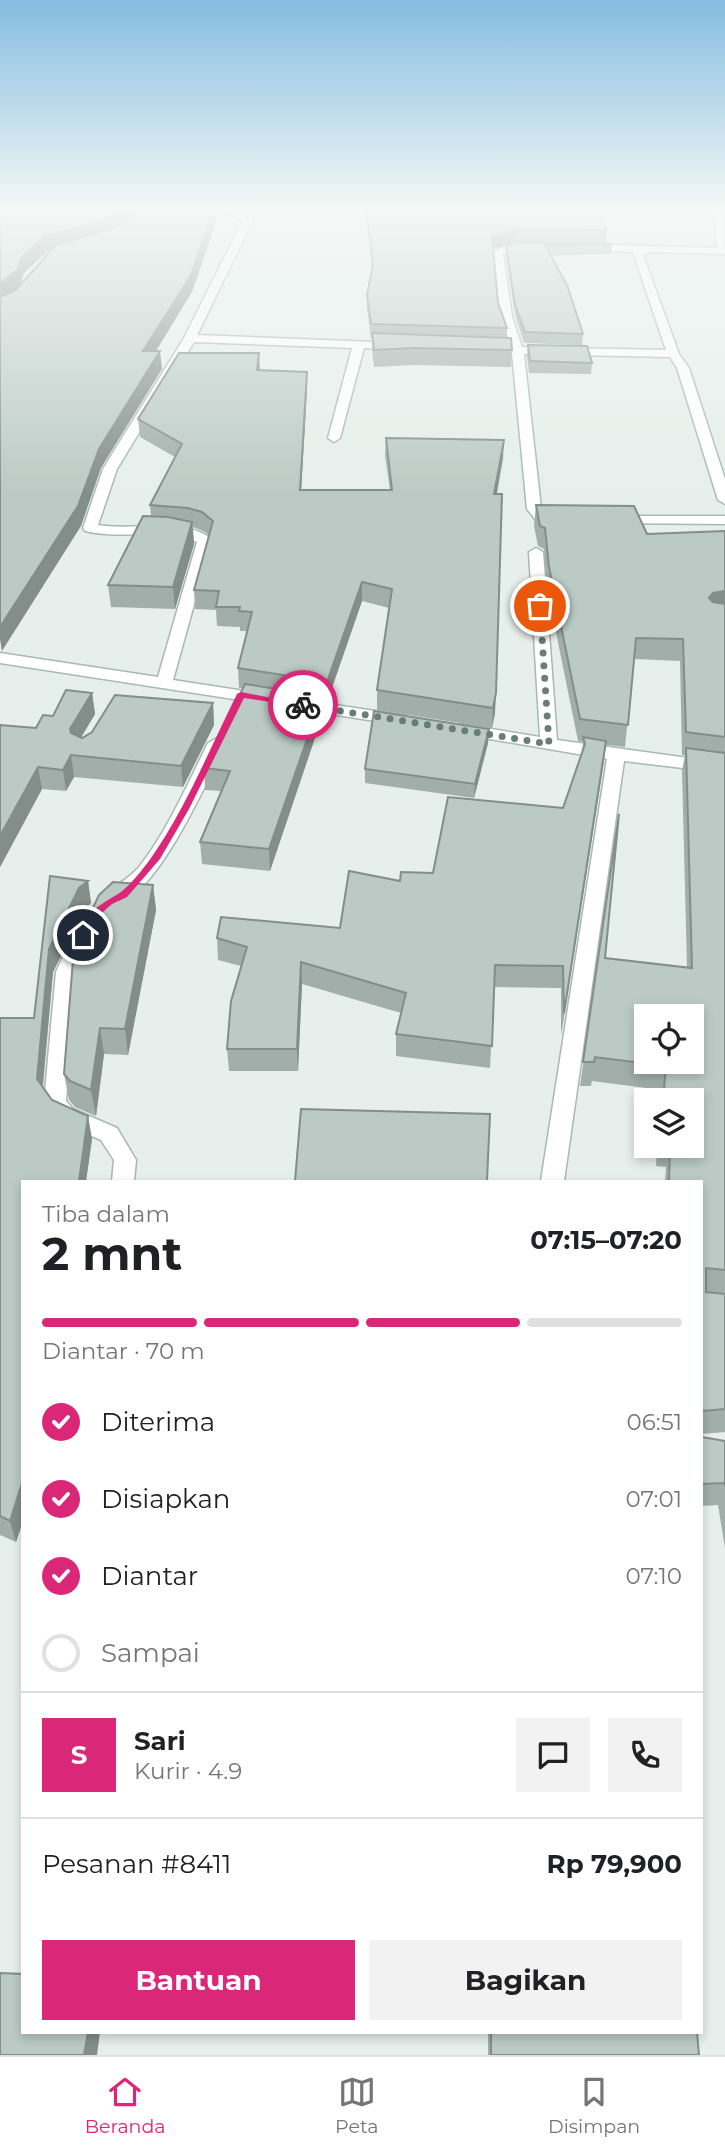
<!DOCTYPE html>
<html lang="id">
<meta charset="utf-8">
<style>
body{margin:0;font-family:Montserrat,sans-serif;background:#f2f2f2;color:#202124;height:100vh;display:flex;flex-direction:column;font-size:26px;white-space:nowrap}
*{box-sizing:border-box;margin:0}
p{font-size:23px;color:#757577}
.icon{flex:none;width:38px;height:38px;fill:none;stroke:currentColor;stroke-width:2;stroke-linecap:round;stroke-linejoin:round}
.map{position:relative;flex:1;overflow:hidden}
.details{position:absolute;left:21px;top:1180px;width:682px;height:854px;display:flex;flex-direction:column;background:#fff;border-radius:0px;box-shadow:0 4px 10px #0003}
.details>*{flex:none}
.controls{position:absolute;left:634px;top:1004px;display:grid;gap:14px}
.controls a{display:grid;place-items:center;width:70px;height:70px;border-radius:0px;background:#fff;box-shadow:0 4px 10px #0003;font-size:35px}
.pin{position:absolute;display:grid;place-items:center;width:60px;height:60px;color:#fff;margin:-30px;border:4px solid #fff;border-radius:50%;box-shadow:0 2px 7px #0007}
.courier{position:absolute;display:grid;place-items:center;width:70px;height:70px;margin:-35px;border:5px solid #db2777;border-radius:50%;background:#fff;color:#222;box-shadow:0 2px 9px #0007}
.head em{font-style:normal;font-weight:700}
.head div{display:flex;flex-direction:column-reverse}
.head{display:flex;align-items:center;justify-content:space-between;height:119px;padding:0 21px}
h1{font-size:46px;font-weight:700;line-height:52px}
.bar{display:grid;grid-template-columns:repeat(4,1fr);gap:10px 7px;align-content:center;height:84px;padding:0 21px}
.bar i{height:9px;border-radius:5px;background:#e0e0e0}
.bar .active{background:#db2777}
.bar p{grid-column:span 4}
.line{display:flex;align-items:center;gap:18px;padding:0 21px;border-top:2px solid #e0e0e0}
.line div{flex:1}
.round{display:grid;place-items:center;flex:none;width:74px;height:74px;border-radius:0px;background:#f2f2f2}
ol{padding:0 21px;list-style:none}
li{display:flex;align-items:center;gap:21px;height:77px}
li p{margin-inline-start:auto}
li .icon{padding:7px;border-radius:50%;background:#db2777;color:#fff;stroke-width:4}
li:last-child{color:#757577}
li i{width:38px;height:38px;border:4px solid #e0e0e0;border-radius:50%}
.primary-button{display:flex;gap:14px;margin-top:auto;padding:14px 21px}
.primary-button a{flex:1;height:80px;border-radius:0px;background:#db2777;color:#fff;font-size:28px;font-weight:700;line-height:80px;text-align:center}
.primary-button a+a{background:#f2f2f2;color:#202124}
.menu{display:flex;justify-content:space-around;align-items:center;height:98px;border-top:2px solid #e0e0e0;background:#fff;font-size:19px;color:#757577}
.menu a{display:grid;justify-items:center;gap:4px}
.menu .active{color:#db2777}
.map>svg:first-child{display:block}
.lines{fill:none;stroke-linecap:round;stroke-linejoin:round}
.street-casing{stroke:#a8b8b2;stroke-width:3}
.street{fill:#fff;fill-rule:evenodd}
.wall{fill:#a1aea9}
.shaded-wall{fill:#838d89}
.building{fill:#bbcac4;stroke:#838d89;stroke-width:2;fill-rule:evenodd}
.route{fill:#db2777}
.done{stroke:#687f78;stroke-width:7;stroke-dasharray:0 12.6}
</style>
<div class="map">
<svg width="725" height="2055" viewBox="0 0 725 2055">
<rect width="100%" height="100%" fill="#e6efeb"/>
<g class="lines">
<defs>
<g id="street">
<path d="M171,208L232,209L249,214L253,220L197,335L400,343L406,346L400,349L364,348L340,438L334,442L328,438L352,348L194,342L117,469L98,525C129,531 189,517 212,540L173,680L401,715L407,716L409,720L407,724L401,725L0,663V653L158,677L197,542C163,527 121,540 85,531L83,528L103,469L184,338L243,220L231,215L176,211Z"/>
<path d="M710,208L724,209L725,254L651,252L643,255L679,354L689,368L725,479V504L718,500L677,368L670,357L524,354L541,508L545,513L564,517L566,520L559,524L535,519L527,509L512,353L484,352L478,349L484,346H511L500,316L493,253C504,244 525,239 538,247C528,254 514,248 503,254L512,316L522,347L666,350L633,252L583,250L578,247L583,244L717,248L714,211Z"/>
<polygon points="612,516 725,516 725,524 607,523 605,520"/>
<polygon points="536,548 543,552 557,740 725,763 725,773 624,761 564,1181 541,1181 607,759 461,734 453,729 461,724 540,737 529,552"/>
<path d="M217,738L226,743C209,776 150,916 105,904L102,900C111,887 128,880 139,867C168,830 187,785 208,743Z"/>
<polygon points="86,922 93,924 96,928 76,972 66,1101 73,1109 117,1128 136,1160 134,1181 112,1181 114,1160 101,1140 57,1121 44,1102 56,972 76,928 79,924"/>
</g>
</defs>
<use href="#street" class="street-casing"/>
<use href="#street" class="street"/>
</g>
<g class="wall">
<polygon points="365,208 713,208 712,217 600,214 607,230 606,243 515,241 494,249 498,303 507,328 507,338 512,350 511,367 414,365 374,367 372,350 372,338 371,338 367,308 367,295 372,269"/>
<polygon points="612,244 611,254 550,256 583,334 582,345 524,343 515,315 506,257 506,246"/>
<polygon points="528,345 592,363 591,374 529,373 527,356"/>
<polygon points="260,371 307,389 301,490 390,490 385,455 386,438 503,458 497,494 495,713 492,728 377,710 377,690 389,608 362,601 327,702 322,701 322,717 270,871 202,864 200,842 221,791 205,790 204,768 243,688 239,688 238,668 247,631 240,631 240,627 217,626 216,610 195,609 194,590 209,535 203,531 193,527 194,544 175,609 111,607 108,585 151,516 150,505 175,457 140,437 138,419"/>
<polygon points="536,505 647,534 725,531 725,1432 702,1434 702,1181 665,1181 666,1167 656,1166 657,1146 691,1146 691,1101 661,1101 662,1090 592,1081 591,1086 580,1086 619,814 605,958 687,968 682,771 685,755 682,755 680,661 634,659 625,747 606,745 561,1035 561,988 494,987 490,1068 396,1056 396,1034 401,1013 302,984 298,1071 229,1071 227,1049 241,966 218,960 217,938 340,928 400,881 433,873 563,808 582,753 583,742 578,741 547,588 544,549 538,546 534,526"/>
<polygon points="92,693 95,714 81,737 82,738 213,703 214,725 183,787 74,777 66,791 42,789 0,867 36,728 53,716"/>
<polygon points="489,729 488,743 474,798 365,783 365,769"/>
<polygon points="88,881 91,903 83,911 53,972 43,1087 52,1100 92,1139 86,1181 23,1181 23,1521 16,1542 0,1535 0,1018 34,1018"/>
<polygon points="153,885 156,910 128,1055 104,1054 96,1116 75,1107 69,1100 64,1074"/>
<polygon points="702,1437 725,1441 725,1548 718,1505 702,1506"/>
<polygon points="488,2032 697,2032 699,2055 488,2055"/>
</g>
<g class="shaded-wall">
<polygon points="126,208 139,208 128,223 100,238 47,252 24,273 20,286 0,303 0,284 22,257 45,236"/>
<polygon points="214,208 217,208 218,217 192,292 145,369 143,351"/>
<polygon points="516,229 515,241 492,250 492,237"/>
<polygon points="160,351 162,369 101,468 81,526 2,651 0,639 0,627 99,449"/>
<polygon points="259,353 260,370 257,387 257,370"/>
<polygon points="307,372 307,389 300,508 300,490"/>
<polygon points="504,440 503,458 493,512 494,494"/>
<polygon points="192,522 194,544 175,609 173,587"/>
<polygon points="362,582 362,601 327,702 327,682"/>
<polygon points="725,591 725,612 709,614 709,598 713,593"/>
<polygon points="92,693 95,714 73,751 70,729"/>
<polygon points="496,693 495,713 492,728 493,708"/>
<polygon points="322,696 322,717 270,871 269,849"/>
<polygon points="213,703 214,725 183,787 181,766"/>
<polygon points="489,729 488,743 474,798 475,784"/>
<polygon points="606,741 604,761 561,1035 564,1013"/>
<polygon points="71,755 74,777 66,791 63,770"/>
<polygon points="38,767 42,789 0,867 0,836"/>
<polygon points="88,881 91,903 83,911 53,972 41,1102 37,1079 49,949 79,888"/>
<polygon points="153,885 156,910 128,1055 125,1029"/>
<polygon points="301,962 302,984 298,1071 297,1049"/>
<polygon points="100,1028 104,1054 96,1116 91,1090"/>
<polygon points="88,1116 92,1139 86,1181 79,1181"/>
<polygon points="23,1480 23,1521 16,1542 10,1521"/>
<polygon points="88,2032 100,2032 97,2055 84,2055"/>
</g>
<g class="building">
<polygon points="0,208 126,208 98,222 45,236 22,257 17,270 0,284"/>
<polygon points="140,208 214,208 191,275 143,351 160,351 99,449 78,506 0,627 0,297 16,290 55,246 120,225 136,213"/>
<polygon points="366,208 597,208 607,230 516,229 492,237 498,303 507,328 371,324 367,295 373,264"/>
<polygon points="517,242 612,244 545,245 567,285 583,334 525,332 515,305 506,246"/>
<polygon points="372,333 511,338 512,350 414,348 374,350"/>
<polygon points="528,345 587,346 592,363 530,361"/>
<polygon points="179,353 259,353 257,370 307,372 300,490 392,490 386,438 504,440 494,494 502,494 496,693 493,708 377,690 392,589 362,582 327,682 238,668 252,612 239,611 240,607 216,607 219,591 194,590 213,521 202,512 188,508 150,505 182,444 138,419"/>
<polygon points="536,505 634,506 647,534 725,531 725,591 713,593 709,598 713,602 725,604 725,737 686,732 683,639 636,638 628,725 580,719 549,567 545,528 540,526"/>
<polygon points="143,516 168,517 192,522 173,587 108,585"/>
<polygon points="245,684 322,696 269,849 200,842 230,771 204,768"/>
<polygon points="66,690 92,693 70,729 71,733 82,738 92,732 115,695 213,703 181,766 71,755 63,770 38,767 0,836 0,725 36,728 43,715 53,716"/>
<polygon points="374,711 489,729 475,784 365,769"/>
<polygon points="583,737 606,741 564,1013 563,966 495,965 492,1046 396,1034 406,993 301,962 297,1049 227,1049 231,1001 247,947 217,938 221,917 340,928 349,871 400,881 401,872 433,873 448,797 563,808 585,744"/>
<path d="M686,748L725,753V1270L706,1268V1292L725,1294V1409L702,1411V1181H669L670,1146H691V1101H663L666,1066L595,1057L594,1062H583L619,814L605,958L692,968ZM646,1017H691V1062H646Z"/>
<polygon points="50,876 88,881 79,888 49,949 37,1079 52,1100 88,1116 79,1181 23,1181 23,1480 10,1521 0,1516 0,1018 34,1018"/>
<polygon points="113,882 153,885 125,1029 100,1028 91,1090 70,1081 64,1074 74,947 99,895"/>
<polygon points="301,1109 490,1114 487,1181 295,1181"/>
<polygon points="702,1437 725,1441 725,1486 724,1483 702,1484"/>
<polygon points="0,1973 23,1974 23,2032 88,2032 84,2055 0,2055"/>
<polygon points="491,2032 697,2032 699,2055 491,2055"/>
</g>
<linearGradient id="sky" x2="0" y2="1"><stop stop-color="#84bce0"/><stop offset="0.42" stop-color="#f4f8f6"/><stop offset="1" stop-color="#f4f8f6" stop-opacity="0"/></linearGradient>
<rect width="725" height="495" fill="url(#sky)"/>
<path class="route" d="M241,692L308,705L303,707L244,698L189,809L160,859L127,897L112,904L96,918L87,937H79L78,935C89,911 96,907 118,894C129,887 143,869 151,858C186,808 210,748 237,694Z"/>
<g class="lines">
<polyline class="done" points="303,705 549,744 540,606"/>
</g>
</svg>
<div class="controls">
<a><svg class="icon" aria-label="locate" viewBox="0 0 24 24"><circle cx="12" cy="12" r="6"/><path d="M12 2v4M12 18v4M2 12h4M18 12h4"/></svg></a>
<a><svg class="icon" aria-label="layers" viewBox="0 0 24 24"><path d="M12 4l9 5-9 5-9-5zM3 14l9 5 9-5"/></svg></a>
</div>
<div class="pin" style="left:540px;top:606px;background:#ea580c"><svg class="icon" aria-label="bag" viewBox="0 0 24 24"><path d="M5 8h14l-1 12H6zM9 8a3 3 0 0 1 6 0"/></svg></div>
<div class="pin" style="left:83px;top:935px;background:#1f2937"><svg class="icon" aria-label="home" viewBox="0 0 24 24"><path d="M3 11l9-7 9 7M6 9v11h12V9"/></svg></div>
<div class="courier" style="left:303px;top:705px"><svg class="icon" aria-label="bike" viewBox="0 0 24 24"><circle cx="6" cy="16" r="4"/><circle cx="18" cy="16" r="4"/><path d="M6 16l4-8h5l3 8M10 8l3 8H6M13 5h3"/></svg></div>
<section class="details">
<div class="head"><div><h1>2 mnt</h1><p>Tiba dalam</p></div><em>07:15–07:20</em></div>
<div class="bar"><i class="active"></i><i class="active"></i><i class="active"></i><i></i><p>Diantar · 70 m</p></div>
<ol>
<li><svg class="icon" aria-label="check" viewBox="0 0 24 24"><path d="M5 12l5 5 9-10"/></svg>Diterima<p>06:51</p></li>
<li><svg class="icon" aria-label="check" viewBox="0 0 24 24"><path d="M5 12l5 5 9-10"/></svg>Disiapkan<p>07:01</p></li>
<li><svg class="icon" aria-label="check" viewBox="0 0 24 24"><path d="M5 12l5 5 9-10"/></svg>Diantar<p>07:10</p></li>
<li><i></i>Sampai</li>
</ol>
<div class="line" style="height:126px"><b class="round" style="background:#db2777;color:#fff">S</b><div><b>Sari</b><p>Kurir · 4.9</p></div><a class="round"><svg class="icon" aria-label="chat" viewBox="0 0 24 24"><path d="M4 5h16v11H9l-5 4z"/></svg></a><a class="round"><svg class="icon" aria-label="phone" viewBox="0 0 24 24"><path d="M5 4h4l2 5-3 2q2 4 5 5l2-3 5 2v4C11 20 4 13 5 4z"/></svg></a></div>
<div class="line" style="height:91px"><div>Pesanan #8411</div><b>Rp 79,900</b></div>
<div class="primary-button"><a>Bantuan</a><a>Bagikan</a></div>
</section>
</div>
<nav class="menu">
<a class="active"><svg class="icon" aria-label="home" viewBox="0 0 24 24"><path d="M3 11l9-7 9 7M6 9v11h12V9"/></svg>Beranda</a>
<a><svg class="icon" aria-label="map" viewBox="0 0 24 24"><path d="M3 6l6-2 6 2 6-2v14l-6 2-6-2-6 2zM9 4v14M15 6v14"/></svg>Peta</a>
<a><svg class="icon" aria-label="saved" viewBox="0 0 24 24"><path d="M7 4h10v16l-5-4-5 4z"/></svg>Disimpan</a>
</nav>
